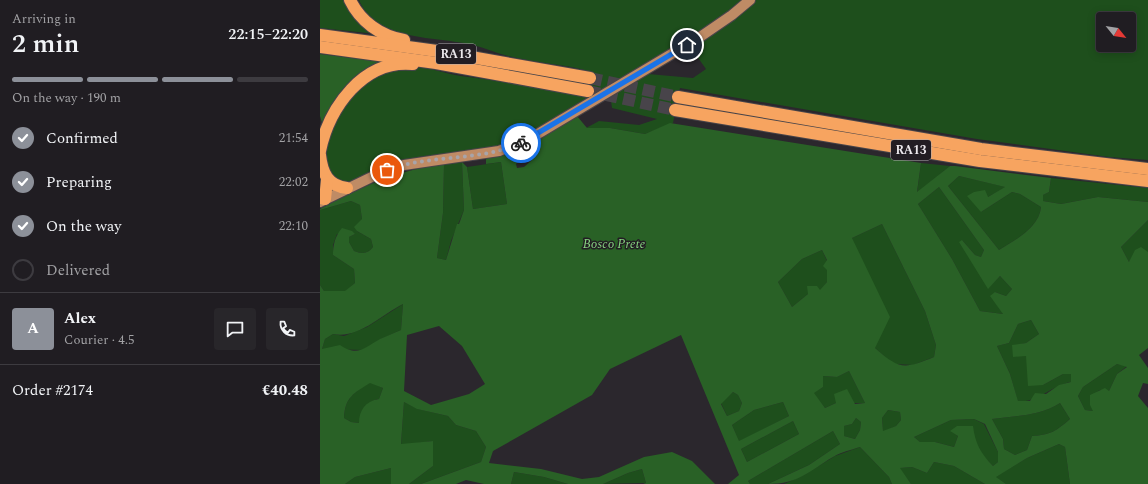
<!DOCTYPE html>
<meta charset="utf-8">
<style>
body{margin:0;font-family:Spectral,serif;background:#28262a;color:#f1f3f6;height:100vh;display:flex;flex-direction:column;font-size:15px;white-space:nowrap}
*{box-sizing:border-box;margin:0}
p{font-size:13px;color:#a2a2a5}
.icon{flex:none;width:22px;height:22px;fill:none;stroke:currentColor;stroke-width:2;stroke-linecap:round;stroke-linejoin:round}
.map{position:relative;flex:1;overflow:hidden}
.panel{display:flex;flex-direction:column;background:#201d22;width:320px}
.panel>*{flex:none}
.needle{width:26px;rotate:120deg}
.fabs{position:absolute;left:776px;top:12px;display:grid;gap:8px}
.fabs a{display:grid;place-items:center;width:40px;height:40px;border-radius:4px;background:#201d22;box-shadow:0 2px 10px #0003,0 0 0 1px #3d3b40;font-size:20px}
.pin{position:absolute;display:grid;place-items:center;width:34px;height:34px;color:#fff;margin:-17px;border:2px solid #fff;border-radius:50%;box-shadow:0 1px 4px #0007}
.courier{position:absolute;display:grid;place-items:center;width:40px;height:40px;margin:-20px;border:3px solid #1a73e8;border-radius:50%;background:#fff;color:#222;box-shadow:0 1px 5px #0007}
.summary em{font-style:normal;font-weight:600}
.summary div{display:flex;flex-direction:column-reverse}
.summary{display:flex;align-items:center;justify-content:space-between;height:68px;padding:0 12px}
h1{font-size:26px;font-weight:600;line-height:30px}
.bar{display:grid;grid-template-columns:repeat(4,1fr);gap:6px 4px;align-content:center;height:48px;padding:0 12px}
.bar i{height:5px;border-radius:3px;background:#3d3b40}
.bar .selected{background:#8c9099}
.bar p{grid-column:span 4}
.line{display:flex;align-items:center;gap:10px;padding:0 12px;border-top:1px solid #3d3b40}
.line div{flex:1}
.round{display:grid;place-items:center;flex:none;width:42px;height:42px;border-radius:4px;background:#28262a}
ol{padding:0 12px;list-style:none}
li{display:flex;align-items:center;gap:12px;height:44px}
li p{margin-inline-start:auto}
li .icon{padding:4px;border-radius:50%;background:#8c9099;color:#fff;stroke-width:4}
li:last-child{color:#a2a2a5}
li i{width:22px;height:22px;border:2px solid #3d3b40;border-radius:50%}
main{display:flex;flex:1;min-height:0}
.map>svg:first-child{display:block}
.green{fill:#1e4f1c;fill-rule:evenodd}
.forest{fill:#296126;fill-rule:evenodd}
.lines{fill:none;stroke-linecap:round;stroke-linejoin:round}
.highway-tunnel{stroke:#48444a;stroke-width:12;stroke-dasharray:12 6;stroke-linecap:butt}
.major-casing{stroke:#484449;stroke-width:12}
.highway-casing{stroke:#484449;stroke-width:14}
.major{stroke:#bf8b65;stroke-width:10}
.highway{stroke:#f7a460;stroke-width:12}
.done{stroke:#a8a4a9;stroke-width:4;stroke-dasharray:0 7.2}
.route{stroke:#1a73e8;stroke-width:5}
.labels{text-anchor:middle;stroke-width:3;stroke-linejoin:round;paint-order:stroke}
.shield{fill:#221d23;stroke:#afabb0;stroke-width:1}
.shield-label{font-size:12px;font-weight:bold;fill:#ebe8ec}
.park-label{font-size:13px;font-style:italic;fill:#87d481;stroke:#221d23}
</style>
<main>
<section class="panel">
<div class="summary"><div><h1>2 min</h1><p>Arriving in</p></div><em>22:15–22:20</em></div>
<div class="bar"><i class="selected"></i><i class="selected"></i><i class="selected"></i><i></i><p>On the way · 190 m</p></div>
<ol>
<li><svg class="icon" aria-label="check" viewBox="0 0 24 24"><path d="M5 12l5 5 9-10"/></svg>Confirmed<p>21:54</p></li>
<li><svg class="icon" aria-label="check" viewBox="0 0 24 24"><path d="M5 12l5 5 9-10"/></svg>Preparing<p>22:02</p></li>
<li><svg class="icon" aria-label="check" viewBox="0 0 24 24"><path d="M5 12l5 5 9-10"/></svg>On the way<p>22:10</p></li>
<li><i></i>Delivered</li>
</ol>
<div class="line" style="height:72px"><b class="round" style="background:#8c9099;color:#fff">A</b><div><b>Alex</b><p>Courier · 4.5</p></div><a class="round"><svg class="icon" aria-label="chat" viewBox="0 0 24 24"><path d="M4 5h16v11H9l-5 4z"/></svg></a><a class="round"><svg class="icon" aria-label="phone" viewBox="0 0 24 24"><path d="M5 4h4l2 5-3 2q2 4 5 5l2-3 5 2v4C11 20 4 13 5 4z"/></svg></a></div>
<div class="line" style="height:52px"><div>Order #2174</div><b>€40.48</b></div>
</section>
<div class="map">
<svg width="828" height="484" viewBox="0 0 828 484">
<rect width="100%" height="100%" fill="#2b272d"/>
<g class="green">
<polygon points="0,0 25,0 57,34 0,28"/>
<path d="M39,0H424L401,19L211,134C202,138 192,143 183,146C150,156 114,151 81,161C66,166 34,187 20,182C6,177 4,157 6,145C15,103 50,70 94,67C109,67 126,74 141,76C183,81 225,89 266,96L272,72C245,64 215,63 188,56C176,53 165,48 153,45C117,36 56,42 39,0Z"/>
<path d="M436,0H828V160L789,157L657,139L360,88L353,123L325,134L290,128H266L279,121L319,125L337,119L292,108L291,101L294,94L328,74L373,78L386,69L371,48L399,31ZM783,19H809V45H783Z"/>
<polygon points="142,162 144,210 131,241 126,260 117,258 123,213 124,164"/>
<polygon points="181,162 187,204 153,209 147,167"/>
<polygon points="601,163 630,166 597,193"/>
<path d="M639,176L686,187L668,197L661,212L692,192L700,194L721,207C719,228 695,240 679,250L628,186Z"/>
<polygon points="731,178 828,188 828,202 778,197 741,204 723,201 723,195 729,192"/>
<polygon points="619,187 664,250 661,257 655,255 642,240 668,288 680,276 692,289 686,296 675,292 683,314 660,311 632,259 598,204"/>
<path d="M31,201L40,205L42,219L37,231L51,239L53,247C48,254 42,254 34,251L29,242V237L35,234H17L13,245V255L34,269L35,283L26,291H4L0,285V210Z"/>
<polygon points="828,220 828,252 809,262 801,247"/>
<polygon points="562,224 605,311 616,345 614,357 593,365 573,364 555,348 532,238"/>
<polygon points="502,250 507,261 507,282 500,291 488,294 472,307 458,282 482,259"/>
<polygon points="83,304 81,330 61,339 43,350 2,349 5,339 13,334 24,336 47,327"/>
<path d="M711,320L719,334L706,343L692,346L706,356L723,385L743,374H751V382C731,386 720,401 698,402L690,374L677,346L689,343L698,324Z"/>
<polygon points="797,364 807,366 797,374 789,391 780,390 774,394 773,411 765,410 758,396 763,387"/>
<polygon points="529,371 545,403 516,403 505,408 493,393 503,387 503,376 517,377"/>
<path d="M50,382L63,388L59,399C47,400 44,414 39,423L31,422L24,418C25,397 34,393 50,382Z"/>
<polygon points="413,392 418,395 422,403 419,411 407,416 401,403"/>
<polygon points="84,402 98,409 128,416 136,425 156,431 166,447 161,462 101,484 89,484 113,466 113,441 81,445"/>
<polygon points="463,402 469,416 419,442 412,425 434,410"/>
<path d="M740,403L750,419C736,431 731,435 712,436L707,450L695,455L684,449L683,439L672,419C695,416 720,416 740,403Z"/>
<polygon points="568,410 580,412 581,420 576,426 563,432 562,418"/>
<polygon points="536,418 541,422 540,430 535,439 524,436 524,426 532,424"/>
<polygon points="654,419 664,424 678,452 678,462 673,466 663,456 654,439 631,431 638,436 634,447 615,442 600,442 594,437 631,420"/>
<polygon points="473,421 479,434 427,462 421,449"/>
<polygon points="513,431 520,444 489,465 448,484 430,484 428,481"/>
<polygon points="739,444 745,447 750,484 686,484 675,477 707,458"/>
<polygon points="540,447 569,477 572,484 464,484 484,475 515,456"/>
<polygon points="614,462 634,466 665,484 591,484 579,468 592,467 607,473"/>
<polygon points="71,468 71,484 25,484 35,477"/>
<polygon points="322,469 326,483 283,484 308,473"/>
<polygon points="194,472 224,477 248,484 191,484"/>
</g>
<g class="forest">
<polygon points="0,54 64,62 2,123 0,116"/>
<path d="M257,116L267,128H290L325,134L350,123L601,163L597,192L630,166H635L731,178L729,192L723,195V201L741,204L778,197L828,202V220L801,247L809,262L815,250L821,247L828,252V348L819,355L828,368V384L823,383L818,396L828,408V484H750L745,447L739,444L707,458L676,477L686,484H665L634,466L614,462L607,473L592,467L580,468L591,484H572L569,477L540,447C531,450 521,452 513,457C489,471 479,484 448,484L489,465L520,444L513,431L428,481L430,484H408L419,475L361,335L290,369L272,395L173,451L169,463L221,469L262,479L279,477L324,457L352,452L372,461L395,484H323L326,483L322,469L308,473L283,484H248L224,477L194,472L191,484H164L146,480L136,484H101L161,462L166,447L156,431L136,425L128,416L97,409L84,402L81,444L113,441V466L89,484H71V468L35,477L25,484H0V285L4,291H25L35,283L34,269L13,255C13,245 15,236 22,228L32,231L35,234L29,237V242L34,251C42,254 48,254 53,247L51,239L37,231L34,227L42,219L40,205L31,201L0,210V209C44,186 74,171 124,164L123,213L117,258L126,260L137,224H139L144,210L142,162L147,167L153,209L187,204L181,162L166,164V157L204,147L205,152L196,164L197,168L204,167L212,160L215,142L219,138ZM639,176L685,187L668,197L665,190L654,192L647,196L661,212L692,192L700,194L721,207C719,228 695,240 679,250L628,186ZM619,187L664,250L661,257L655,255L642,240L639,242L668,289L680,276L692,289L686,296L675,292L670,296L683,314L660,311L632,259L598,204ZM562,224L605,311L616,345L614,357C584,369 580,370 555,348L570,317L532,238ZM502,250L507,260L503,266L507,270V282L500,290L497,286H487L488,294L472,307L458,282L482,259ZM83,304L81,330C74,333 67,336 60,339C44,348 38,357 20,345L2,349L5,339L13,334C39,339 61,315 83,304ZM711,320L719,334L706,343L692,345L693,357L706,356L708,386L723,385L743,374H751V382L739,385L726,394L715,393L710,401H698L690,374L677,346L689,343L698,324ZM119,326L142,346L165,384L149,394L111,405L84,391L87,335ZM797,364L807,367L797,374L789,391L785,388L770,395V405L773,411L765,410L758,396L763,387ZM529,371L545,403L535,404L527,389L514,394L516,403L505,408L494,393L503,387V376L517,377ZM50,383L63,388L59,399C45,401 39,411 39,423L31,422L24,418C25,397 34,393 50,383ZM413,392L418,395L422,403L419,411L407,416L401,404ZM463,402L469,416L419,441L412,425L434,410ZM740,403L750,419C736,431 731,435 712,436L707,450L695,455L684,449L683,439L672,419C695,416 720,416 740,403ZM568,410L580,412L581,420L576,426L563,431L562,418ZM536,418L541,422L540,430L535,439L524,436V426L532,424ZM654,419L665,424L678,452V462L673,466C661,454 655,443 653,426H637L630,431L638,436L634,447L615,442H600L594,437L631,420ZM473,421L479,434L427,462L421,449Z"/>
</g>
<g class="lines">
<g class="highway-tunnel">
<polyline points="270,78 358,97"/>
<polyline points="268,91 355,110"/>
</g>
<defs>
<polyline id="major" points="0,202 58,174 84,165 179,151 211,138 380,37 412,15 430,0"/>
<g id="highway">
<path d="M30,0C40,21 60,36 84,40"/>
<polyline points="0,35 117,51 270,78"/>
<polyline points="0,47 116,63 268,91"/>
<polyline points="358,97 661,149 828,169"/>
<polyline points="355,110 660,161 828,181"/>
<path d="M0,151C9,108 43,59 93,64"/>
<path d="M0,155C2,173 8,186 27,188"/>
<polyline points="0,198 5,199 7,180"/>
</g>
</defs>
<use href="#major" class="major-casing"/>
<use href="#highway" class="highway-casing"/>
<use href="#major" class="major"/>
<use href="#highway" class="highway"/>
</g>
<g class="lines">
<path class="done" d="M67,170C110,154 159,162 201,143"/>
<polyline class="route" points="201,143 367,45"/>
</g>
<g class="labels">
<g class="shield">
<rect x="116" y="44" width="40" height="20" rx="3"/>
<rect x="571" y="140" width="40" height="20" rx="3"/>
</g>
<g class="shield-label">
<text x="136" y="58">RA13</text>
<text x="591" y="154">RA13</text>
</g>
<g class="park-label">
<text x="294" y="248">Bosco Prete</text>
</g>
</g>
</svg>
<div class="fabs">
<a><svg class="needle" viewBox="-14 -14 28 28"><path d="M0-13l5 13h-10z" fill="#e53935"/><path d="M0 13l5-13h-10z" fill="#a2a2a5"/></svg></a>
</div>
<div class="pin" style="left:67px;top:170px;background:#ea580c"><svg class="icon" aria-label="bag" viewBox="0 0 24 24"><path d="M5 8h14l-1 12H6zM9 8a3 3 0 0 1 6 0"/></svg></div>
<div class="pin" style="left:367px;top:45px;background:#1f2937"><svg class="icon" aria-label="home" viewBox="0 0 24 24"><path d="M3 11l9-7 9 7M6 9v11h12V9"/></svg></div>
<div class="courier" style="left:201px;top:143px"><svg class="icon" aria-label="bike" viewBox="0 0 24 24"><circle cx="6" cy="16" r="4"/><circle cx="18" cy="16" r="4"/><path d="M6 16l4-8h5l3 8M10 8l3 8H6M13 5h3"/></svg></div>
</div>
</main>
